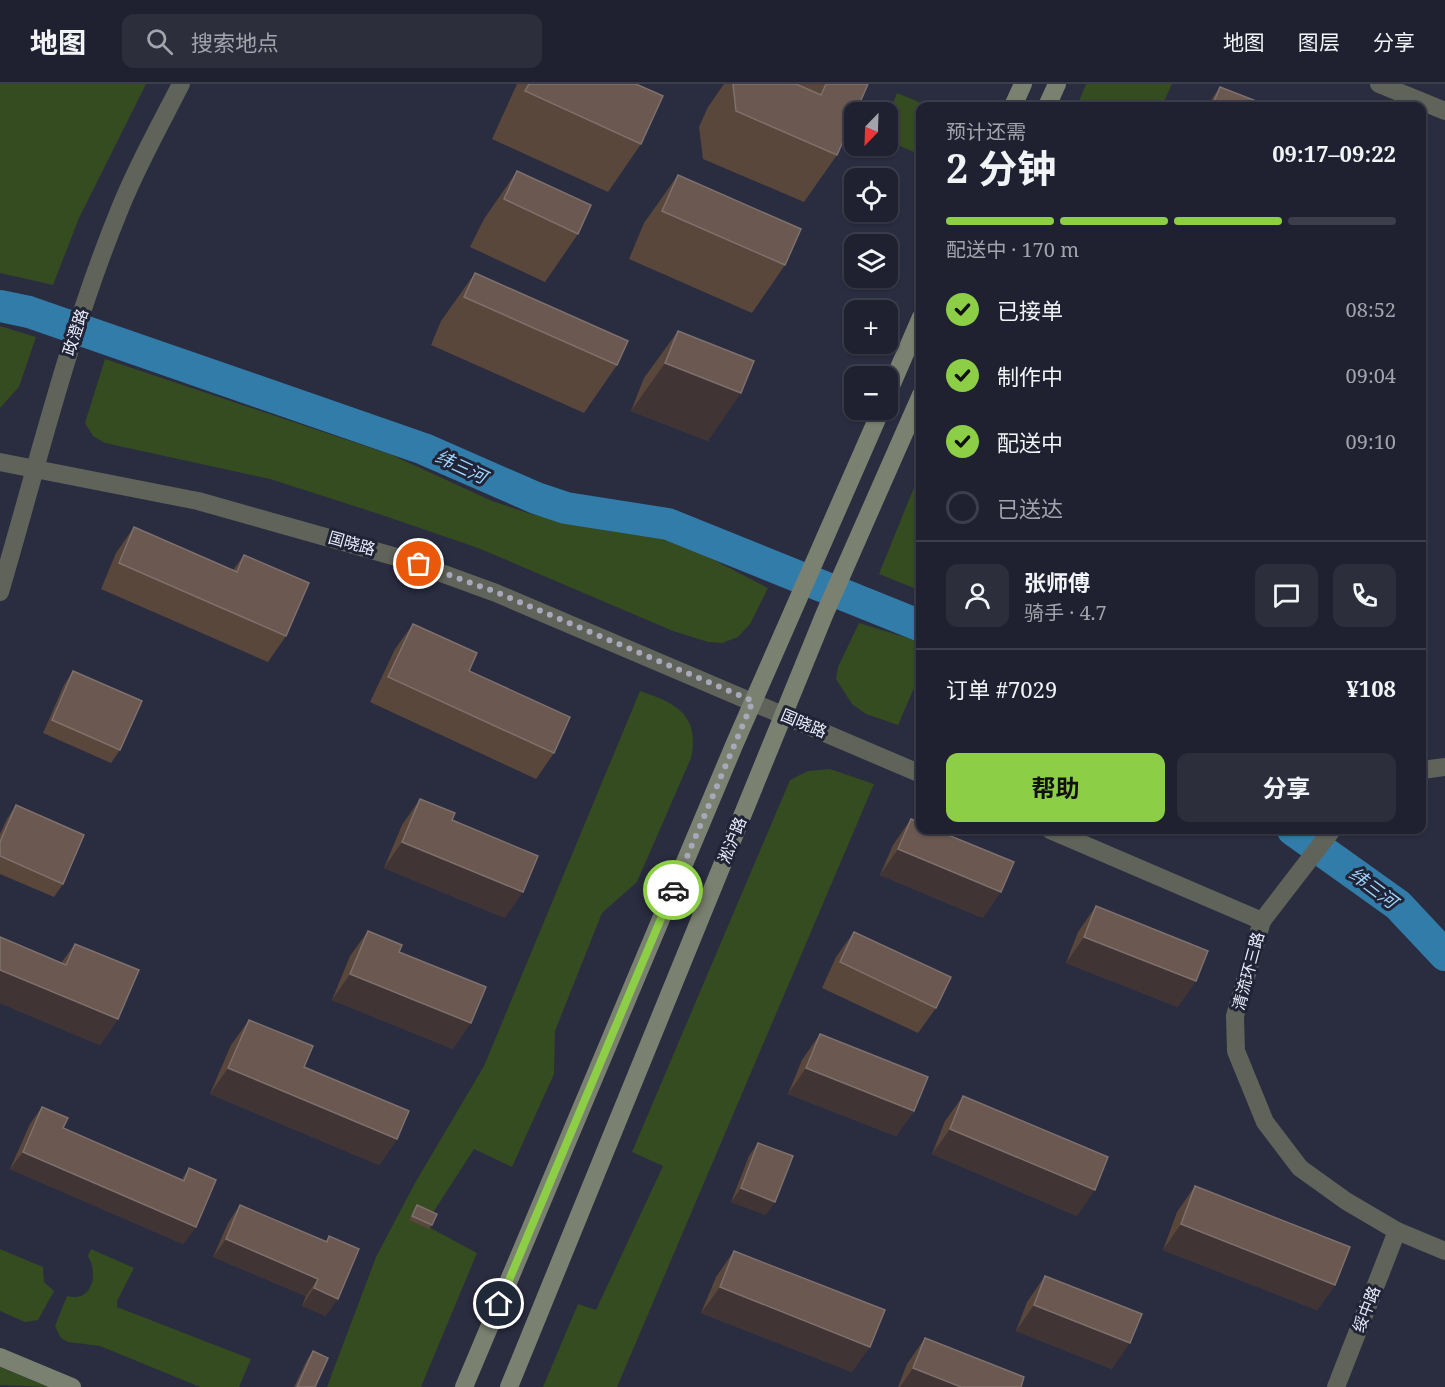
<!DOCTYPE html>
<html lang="zh">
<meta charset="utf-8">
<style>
body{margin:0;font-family:"Noto Serif","Noto Sans SC",serif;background:#2d2e3c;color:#f1f3f6;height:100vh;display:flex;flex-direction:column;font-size:22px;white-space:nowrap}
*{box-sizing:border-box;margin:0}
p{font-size:20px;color:#a2a3ab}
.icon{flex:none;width:33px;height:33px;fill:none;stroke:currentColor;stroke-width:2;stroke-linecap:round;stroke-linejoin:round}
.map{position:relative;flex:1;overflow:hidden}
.drawer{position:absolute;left:916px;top:18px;width:510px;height:732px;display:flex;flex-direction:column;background:#202130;border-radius:12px;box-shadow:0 2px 4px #0004,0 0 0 2px #3d3e4c}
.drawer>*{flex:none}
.needle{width:39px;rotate:203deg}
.fabs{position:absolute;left:844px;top:18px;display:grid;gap:12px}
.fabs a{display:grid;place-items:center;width:54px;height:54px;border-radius:12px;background:#202130;box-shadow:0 2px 4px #0004,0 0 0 2px #3d3e4c;font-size:30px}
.pin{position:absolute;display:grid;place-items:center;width:51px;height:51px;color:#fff;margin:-26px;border:3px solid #fff;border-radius:50%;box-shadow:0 2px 6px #0007}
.courier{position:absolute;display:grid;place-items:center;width:60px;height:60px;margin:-30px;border:4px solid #8cce45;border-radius:50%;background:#fff;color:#222;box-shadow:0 2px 8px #0007}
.head em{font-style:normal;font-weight:700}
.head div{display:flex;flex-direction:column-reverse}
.head{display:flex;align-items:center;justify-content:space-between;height:102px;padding:0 30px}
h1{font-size:39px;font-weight:700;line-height:45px}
.bar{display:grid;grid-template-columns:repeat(4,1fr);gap:9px 6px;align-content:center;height:72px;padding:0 30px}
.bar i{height:8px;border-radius:4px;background:#3d3e4c}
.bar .current{background:#8cce45}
.bar p{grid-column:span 4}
.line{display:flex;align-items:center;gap:15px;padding:0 30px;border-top:2px solid #3d3e4c}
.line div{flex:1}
.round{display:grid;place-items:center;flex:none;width:63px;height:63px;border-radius:12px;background:#2d2e3c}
ol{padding:0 30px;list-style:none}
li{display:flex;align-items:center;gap:18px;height:66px}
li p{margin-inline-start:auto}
li .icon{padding:6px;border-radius:50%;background:#8cce45;color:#111;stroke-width:4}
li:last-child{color:#a2a3ab}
li i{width:33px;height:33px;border:3px solid #3d3e4c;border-radius:50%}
.primary-button{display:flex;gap:12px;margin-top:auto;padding:12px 30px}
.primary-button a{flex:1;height:69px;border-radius:12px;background:#8cce45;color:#111;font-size:24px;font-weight:700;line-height:69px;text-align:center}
.primary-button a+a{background:#2d2e3c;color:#f1f3f6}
header{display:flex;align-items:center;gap:36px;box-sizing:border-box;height:84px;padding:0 30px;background:#202130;border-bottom:2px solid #3d3e4c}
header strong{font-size:28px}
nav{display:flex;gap:33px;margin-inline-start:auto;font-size:21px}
.search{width:420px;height:54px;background:#2d2e3c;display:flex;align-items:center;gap:15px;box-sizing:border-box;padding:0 21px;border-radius:12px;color:#a2a3ab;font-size:22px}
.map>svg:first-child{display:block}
.green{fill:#354b20}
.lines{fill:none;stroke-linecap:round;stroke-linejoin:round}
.river{stroke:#327ca9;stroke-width:32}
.street{stroke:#606359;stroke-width:18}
.secondary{stroke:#7b8171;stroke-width:18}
.wall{fill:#5a473c}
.shaded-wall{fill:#403435}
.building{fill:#6a5851;stroke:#7e706c;stroke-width:1.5}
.done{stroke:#a7a9ba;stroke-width:6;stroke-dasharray:0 10.8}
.route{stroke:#8cce45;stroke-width:8}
.labels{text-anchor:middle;stroke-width:6;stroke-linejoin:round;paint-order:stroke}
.street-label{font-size:16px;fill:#ebedfb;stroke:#212336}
.water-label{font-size:18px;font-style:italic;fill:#9fd6fc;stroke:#212336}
</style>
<header>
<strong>地图</strong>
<div class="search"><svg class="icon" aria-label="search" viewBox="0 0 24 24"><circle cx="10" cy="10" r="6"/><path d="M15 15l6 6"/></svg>搜索地点</div>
<nav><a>地图</a><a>图层</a><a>分享</a></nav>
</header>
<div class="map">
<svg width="1445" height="1303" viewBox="0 0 1445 1303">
<rect width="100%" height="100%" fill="#2a2c40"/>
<g class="green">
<polygon points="0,0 146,0 79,134 53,201 0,189"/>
<polygon points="1086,0 1172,0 1162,22 1077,22"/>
<polygon points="897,9 929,22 921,22 921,71 888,57 888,31"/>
<polygon points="0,242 36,253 19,303 0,324"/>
<polygon points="105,275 392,371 492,417 531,430 577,440 668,452 768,504 750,540 738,553 722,559 708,558 673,547 478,464 379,430 270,395 105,359 93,352 85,339"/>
<polygon points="921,386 921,507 879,490"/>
<polygon points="859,539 921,558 921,588 898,641 866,630 852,620 836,595 838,583"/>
<path d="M640,607C677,619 700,632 691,674L637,798L602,829L555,947L554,990L512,1083L474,1065L425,1141L477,1169L421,1303H327L376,1173L415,1099L484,982Z"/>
<polygon points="830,685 874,700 617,1303 543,1303 578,1220 596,1226 663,1082 632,1068 790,696 808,687"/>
<polygon points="0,1165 43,1183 44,1198 54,1207 38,1236 25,1238 0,1227"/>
<path d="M91,1165L134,1184L117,1217V1223L251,1275L239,1303H200L100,1262L68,1258L61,1254L55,1242L67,1212C92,1219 99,1190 88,1172Z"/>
<polygon points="0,1283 48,1303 0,1301"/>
</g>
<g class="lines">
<g class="river">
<polyline points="0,222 29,228 424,365 536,414 566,424 668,440 921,542"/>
<polyline points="1293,746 1398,821 1445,871"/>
</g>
<g class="street">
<polyline points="1379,0 1445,27"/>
<polyline points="0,378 198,417 400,474 496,509 921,690"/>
<path d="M0,508C38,379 69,248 121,122C138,80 160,41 181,0"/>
<polyline points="1422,686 1445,683"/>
<polyline points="1050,746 1262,837"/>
<polyline points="1332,746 1262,837 1235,932 1236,967 1265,1038 1300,1084 1346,1117 1397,1147 1445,1167"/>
<polyline points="1336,1303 1397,1147"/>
</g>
<g class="secondary">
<polyline points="1013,22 1023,0"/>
<polyline points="1047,22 1057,0"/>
<polyline points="888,309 921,233"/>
<polyline points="0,1273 72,1303"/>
<polyline points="464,1303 735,659 881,326"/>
<polyline points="509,1303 825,529 921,311"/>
</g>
</g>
<g class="wall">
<polygon points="517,0 636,0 641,60 608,108 492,55"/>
<polygon points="724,0 868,0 837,71 804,118 703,75 699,43 708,23"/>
<polygon points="1220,3 1269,22 1207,22"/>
<polygon points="517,87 578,150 545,198 470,163 484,135"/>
<polygon points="678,91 785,181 752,229 629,175 644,139"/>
<polygon points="475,189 617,281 584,329 431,261 441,237"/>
<polygon points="678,247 708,357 631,327 644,294"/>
<polygon points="134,443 233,486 244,471 286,552 268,578 101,505 116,469"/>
<polygon points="413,540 554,669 536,695 370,618 395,565"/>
<polygon points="73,587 120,666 111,679 43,649 64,601"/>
<polygon points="420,715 452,736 505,834 384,784 402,741"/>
<polygon points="16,721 63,800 54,813 0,790 0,750 7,735"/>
<polygon points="911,735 983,834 880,791 893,761"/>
<polygon points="1096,822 1178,923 1066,879 1078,848"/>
<polygon points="368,847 453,965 332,916 350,872"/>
<polygon points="854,848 936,924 918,949 822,904 836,873"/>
<polygon points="0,853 61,879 75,860 118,935 100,961 0,919"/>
<polygon points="249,936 304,983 397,1055 379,1081 210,1010 231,961"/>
<polygon points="820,950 914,1027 896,1052 788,1010 802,976"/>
<polygon points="963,1012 1077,1132 932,1070 945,1037"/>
<polygon points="42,1023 63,1044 182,1095 189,1084 196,1143 183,1160 10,1085 30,1040"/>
<polygon points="758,1059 766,1131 731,1118 749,1072"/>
<polygon points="1195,1102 1335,1201 1317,1226 1163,1166 1177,1128"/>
<polygon points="240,1121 325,1158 329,1152 326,1232 302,1222 306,1212 213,1173 228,1139"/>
<polygon points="417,1121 432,1141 429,1145 409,1136"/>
<polygon points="734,1167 852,1288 701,1229 716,1193"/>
<polygon points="1045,1192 1112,1285 1016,1247 1027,1218"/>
<polygon points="925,1254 1021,1303 898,1303 907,1280"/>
<polygon points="313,1267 315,1303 294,1303 307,1276"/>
</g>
<g class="shaded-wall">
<polygon points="665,279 741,309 708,357 631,327"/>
<polygon points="402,758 523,808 505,834 384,784"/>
<polygon points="898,765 1001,808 983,834 880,791"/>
<polygon points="1084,853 1196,897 1178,923 1066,879"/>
<polygon points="0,886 118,935 100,961 0,919"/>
<polygon points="350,890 471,939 453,965 332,916"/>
<polygon points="228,984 397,1055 379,1081 210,1010"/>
<polygon points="806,984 914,1027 896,1052 788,1010"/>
<polygon points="950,1045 1095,1106 1077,1132 932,1070"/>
<polygon points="23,1068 196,1143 183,1160 10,1085"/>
<polygon points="741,1104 775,1118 766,1131 731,1118"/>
<polygon points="1181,1140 1335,1201 1317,1226 1163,1166"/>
<polygon points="226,1155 318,1195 306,1212 213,1173"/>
<polygon points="720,1203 870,1263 852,1288 701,1229"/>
<polygon points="314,1204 338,1215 326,1232 302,1222"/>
<polygon points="1034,1221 1130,1259 1112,1285 1016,1247"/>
<polygon points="913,1284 961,1303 900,1303"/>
</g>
<g class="building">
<polygon points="529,0 636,0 663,12 641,60 525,7"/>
<polygon points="733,0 796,0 821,11 826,0 868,0 837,71 736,27"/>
<polygon points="1220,3 1269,22 1212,22"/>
<polygon points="517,87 591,121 578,150 504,115"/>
<polygon points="678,91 801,145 785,181 662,127"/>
<polygon points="475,189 628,257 617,281 464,213"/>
<polygon points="678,247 754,277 741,309 665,279"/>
<polygon points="134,443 237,488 244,471 309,499 286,552 119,479"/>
<polygon points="413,540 477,569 469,587 570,633 554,669 388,593"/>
<polygon points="73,587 142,617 120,666 52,636"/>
<polygon points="420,715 455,729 452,736 538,772 523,808 402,758"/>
<polygon points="16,721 84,751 63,800 0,772 0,758"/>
<polygon points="911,735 921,739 921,746 936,746 1014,778 1001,808 898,765"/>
<polygon points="1096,822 1208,867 1196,897 1084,853"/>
<polygon points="368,847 402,861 399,868 486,903 471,939 350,890"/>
<polygon points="854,848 951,893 936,924 840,878"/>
<polygon points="0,853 66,881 75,860 139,886 118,935 0,886"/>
<polygon points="249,936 313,962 304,983 409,1027 397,1055 228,984"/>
<polygon points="820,950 928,993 914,1027 806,984"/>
<polygon points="963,1012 1108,1073 1095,1106 950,1045"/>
<polygon points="42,1023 68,1034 63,1044 184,1097 189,1084 216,1096 196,1143 23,1068"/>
<polygon points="758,1059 793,1072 775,1118 741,1104"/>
<polygon points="1195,1102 1350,1163 1335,1201 1181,1140"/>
<polygon points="240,1121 327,1158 329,1152 359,1165 338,1215 314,1204 318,1195 226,1155"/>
<polygon points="417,1121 437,1130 432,1141 412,1132"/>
<polygon points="734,1167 885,1226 870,1263 720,1203"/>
<polygon points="1045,1192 1142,1230 1130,1259 1034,1221"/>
<polygon points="925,1254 1024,1293 1021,1303 961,1303 913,1284"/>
<polygon points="313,1267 328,1274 315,1303 297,1303"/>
</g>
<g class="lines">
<polyline class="done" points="419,480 496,508 753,617 673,806"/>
<polyline class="route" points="499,1220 673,806"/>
</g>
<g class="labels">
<g class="street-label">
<text transform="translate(75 248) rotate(-72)" y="6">政澄路</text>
<text transform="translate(352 459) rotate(16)" y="6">国晓路</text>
<text transform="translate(804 639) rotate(23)" y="6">国晓路</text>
<text transform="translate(732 756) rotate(-68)" y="6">淞沪路</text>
<text transform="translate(1248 887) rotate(-75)" y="6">清流环三路</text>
<text transform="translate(1366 1225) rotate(-69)" y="6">绥中路</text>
</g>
<g class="water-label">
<text transform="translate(461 383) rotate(25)" y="6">纬三河</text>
<text transform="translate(1373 804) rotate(37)" y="6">纬三河</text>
</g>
</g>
</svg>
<div class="fabs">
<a><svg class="needle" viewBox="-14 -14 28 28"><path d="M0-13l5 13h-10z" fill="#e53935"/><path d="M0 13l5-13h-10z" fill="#a2a3ab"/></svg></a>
<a><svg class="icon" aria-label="locate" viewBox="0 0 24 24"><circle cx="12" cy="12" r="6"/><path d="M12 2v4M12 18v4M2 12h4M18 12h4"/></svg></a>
<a><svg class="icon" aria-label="layers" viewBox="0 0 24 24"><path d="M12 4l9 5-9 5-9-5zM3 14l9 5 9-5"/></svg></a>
<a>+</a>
<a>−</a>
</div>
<div class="pin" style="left:419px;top:480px;background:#ea580c"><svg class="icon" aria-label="bag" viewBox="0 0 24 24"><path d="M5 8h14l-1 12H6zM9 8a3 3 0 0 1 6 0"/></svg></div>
<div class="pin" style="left:499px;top:1220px;background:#1f2937"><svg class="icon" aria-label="home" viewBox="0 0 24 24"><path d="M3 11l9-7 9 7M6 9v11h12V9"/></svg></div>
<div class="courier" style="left:673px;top:806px"><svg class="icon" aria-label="car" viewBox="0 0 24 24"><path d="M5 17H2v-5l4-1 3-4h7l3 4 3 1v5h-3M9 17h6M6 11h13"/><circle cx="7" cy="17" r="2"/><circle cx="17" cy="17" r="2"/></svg></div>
<section class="drawer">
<div class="head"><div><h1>2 分钟</h1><p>预计还需</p></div><em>09:17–09:22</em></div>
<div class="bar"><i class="current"></i><i class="current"></i><i class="current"></i><i></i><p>配送中 · 170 m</p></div>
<ol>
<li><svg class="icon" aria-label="check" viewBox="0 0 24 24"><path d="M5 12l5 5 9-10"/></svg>已接单<p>08:52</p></li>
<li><svg class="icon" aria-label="check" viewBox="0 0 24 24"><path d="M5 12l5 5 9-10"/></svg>制作中<p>09:04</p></li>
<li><svg class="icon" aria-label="check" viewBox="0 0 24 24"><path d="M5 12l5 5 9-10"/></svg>配送中<p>09:10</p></li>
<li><i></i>已送达</li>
</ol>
<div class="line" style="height:108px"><a class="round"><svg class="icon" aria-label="person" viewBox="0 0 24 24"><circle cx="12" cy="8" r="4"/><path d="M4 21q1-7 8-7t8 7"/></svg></a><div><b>张师傅</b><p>骑手 · 4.7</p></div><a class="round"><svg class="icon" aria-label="chat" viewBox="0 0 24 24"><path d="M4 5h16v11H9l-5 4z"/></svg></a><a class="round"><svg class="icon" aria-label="phone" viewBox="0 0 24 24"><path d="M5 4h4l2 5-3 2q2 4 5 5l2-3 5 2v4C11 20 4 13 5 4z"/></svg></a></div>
<div class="line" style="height:78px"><div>订单 #7029</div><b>¥108</b></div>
<div class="primary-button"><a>帮助</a><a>分享</a></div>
</section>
</div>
